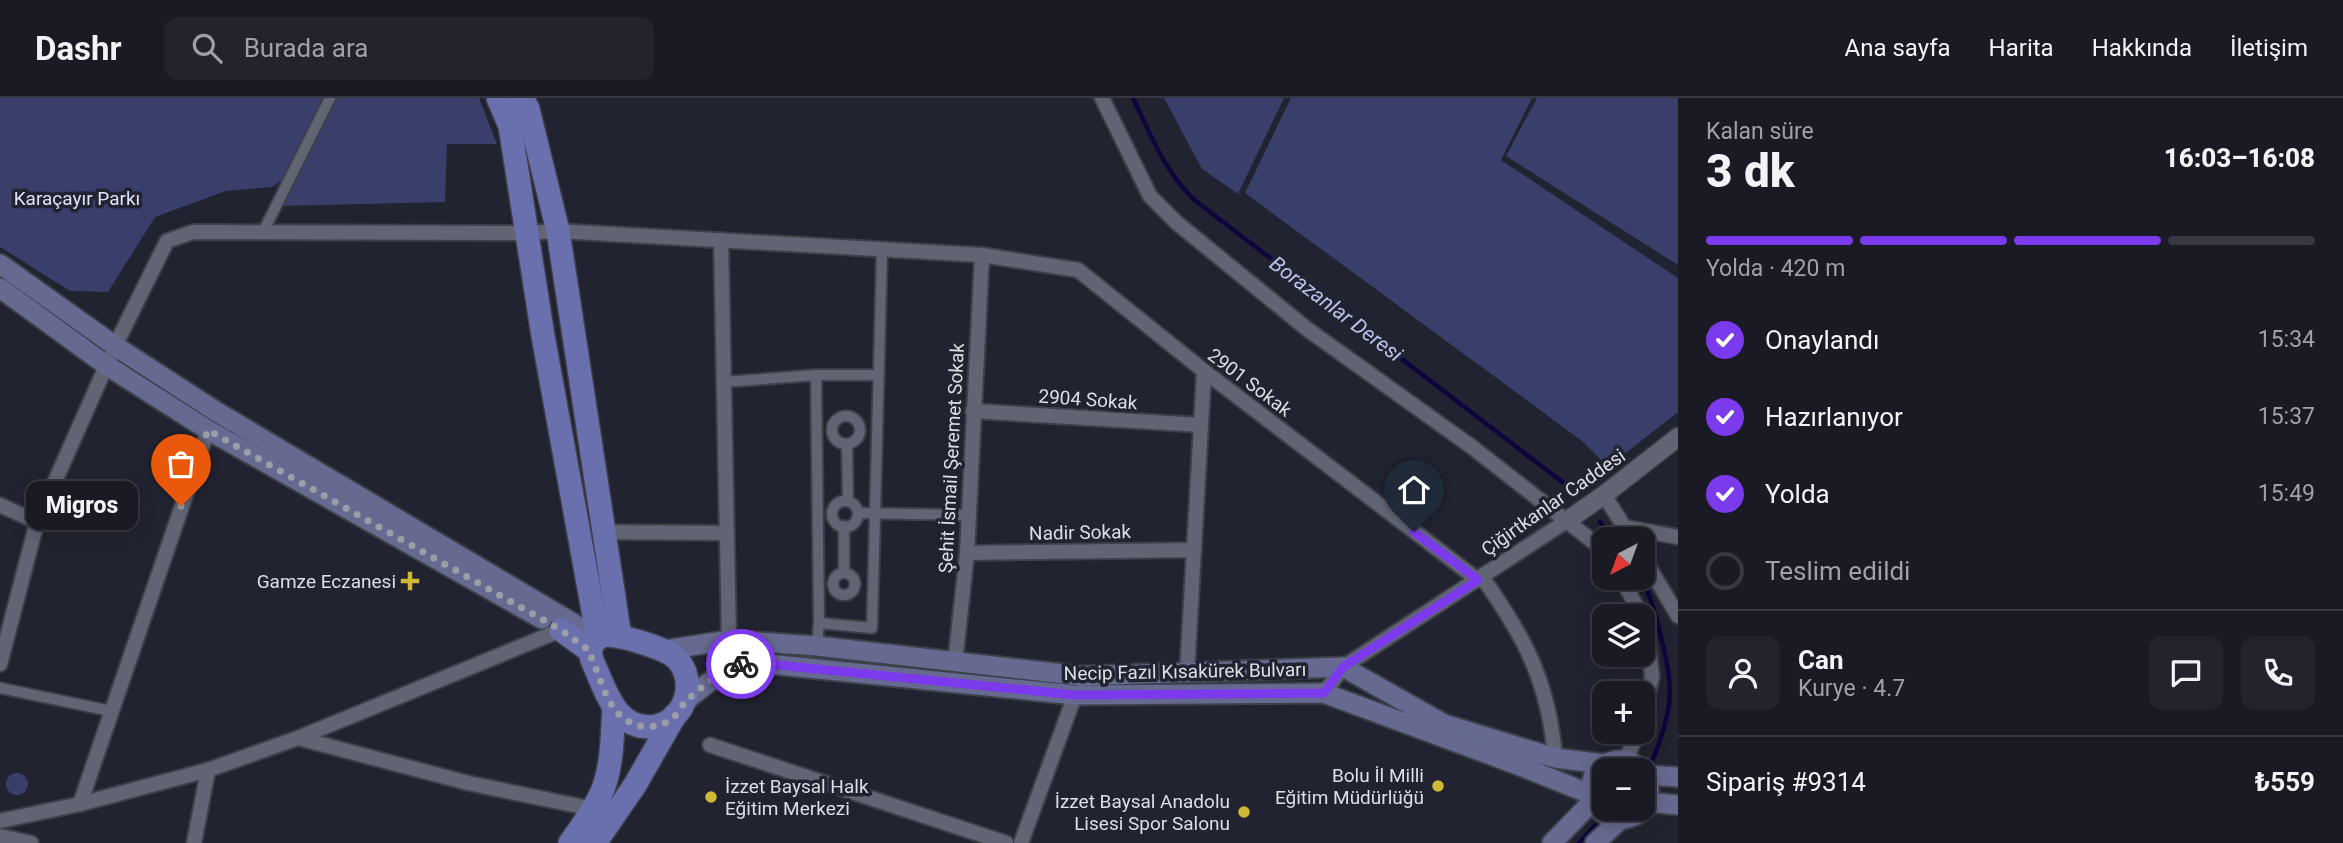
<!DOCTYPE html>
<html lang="tr">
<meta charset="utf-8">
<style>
body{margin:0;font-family:Roboto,sans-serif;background:#22232c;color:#f1f3f6;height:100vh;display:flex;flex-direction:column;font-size:26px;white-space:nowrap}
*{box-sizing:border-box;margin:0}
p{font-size:23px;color:#9fa1a6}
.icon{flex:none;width:38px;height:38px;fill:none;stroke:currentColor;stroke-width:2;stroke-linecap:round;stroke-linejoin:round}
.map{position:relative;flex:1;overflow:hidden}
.details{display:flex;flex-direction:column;background:#191a24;width:665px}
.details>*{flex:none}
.needle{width:46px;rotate:221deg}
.fabs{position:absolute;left:1592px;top:429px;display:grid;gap:14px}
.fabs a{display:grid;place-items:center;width:63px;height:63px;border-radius:14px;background:#191a24;box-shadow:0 4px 18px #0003,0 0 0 2px #373841;font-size:35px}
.pin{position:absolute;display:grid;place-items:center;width:60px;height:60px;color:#fff;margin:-72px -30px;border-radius:50% 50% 50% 0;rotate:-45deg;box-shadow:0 0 7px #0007}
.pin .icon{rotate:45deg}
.courier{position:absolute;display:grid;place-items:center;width:70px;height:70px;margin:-35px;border:5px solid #7c3aed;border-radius:50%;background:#fff;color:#222;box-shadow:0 2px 9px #0007}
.bubble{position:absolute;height:49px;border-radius:14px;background:#191a24;box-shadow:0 4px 18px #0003,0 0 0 2px #373841;font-size:23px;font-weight:800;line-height:49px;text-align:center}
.overview em{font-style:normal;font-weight:800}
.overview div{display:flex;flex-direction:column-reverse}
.overview{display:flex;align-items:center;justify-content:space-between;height:119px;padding:0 28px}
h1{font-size:46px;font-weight:800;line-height:52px}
.bar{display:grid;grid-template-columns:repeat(4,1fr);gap:10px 7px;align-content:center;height:84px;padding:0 28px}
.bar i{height:9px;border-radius:5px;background:#373841}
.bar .selected{background:#7c3aed}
.bar p{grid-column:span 4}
.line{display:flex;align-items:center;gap:18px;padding:0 28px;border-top:2px solid #373841}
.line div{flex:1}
.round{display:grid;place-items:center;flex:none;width:74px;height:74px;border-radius:14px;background:#22232c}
ol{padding:0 28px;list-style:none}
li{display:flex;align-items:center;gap:21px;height:77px}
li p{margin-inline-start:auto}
li .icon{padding:7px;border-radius:50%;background:#7c3aed;color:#fff;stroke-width:4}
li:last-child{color:#9fa1a6}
li i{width:38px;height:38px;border:4px solid #373841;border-radius:50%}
header{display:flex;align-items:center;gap:42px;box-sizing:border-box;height:98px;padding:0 35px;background:#191a24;border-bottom:2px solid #373841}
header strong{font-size:33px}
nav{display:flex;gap:38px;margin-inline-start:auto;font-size:24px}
.search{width:490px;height:63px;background:#22232c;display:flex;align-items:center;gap:18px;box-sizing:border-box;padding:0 24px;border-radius:14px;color:#9fa1a6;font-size:26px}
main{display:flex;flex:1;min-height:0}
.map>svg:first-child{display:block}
.green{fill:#393e6a}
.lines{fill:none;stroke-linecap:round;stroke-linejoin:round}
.stream{stroke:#0d053d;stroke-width:4.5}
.pedestrian-casing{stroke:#3d3f49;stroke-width:14}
.minor-casing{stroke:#3d3f49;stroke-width:18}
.tertiary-casing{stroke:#3d3f49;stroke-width:21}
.secondary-casing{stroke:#3d3f49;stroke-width:23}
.primary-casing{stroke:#3d3f49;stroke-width:26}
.pedestrian{stroke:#616473;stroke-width:10}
.minor{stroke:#616473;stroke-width:14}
.tertiary{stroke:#616473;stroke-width:18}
.secondary{stroke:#666a90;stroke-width:19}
.primary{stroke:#6a70ae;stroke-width:23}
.done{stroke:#9b9da7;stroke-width:7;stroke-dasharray:0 12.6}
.route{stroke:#7c3aed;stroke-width:9}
.poi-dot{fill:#d1b736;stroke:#212330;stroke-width:2.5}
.labels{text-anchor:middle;stroke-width:7;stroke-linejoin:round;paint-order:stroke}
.park-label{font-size:19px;fill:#dee3f9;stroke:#212330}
.street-label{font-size:19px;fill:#dddfe7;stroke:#212330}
.poi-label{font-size:19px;fill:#dddfe7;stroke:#212330;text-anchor:end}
.water-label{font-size:21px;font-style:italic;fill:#b9c1ec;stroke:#212330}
</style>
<header>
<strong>Dashr</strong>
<div class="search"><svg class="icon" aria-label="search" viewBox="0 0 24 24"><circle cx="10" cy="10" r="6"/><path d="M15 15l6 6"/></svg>Burada ara</div>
<nav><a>Ana sayfa</a><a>Harita</a><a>Hakkında</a><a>İletişim</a></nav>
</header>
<main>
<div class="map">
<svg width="1678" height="745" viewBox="0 0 1678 745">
<rect width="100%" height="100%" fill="#212330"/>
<g class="green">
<polygon points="0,0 325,0 281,83 272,89 226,93 155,119 108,194 70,193 0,149"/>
<polygon points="336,0 479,0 497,46 447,46 445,104 281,108"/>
<polygon points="1164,0 1284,0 1238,96 1202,71"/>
<polygon points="1291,0 1532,0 1501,62 1678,180 1678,314 1608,369 1582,343 1245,95"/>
<polygon points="1537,0 1678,0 1678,167 1506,58"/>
<circle cx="17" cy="686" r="11"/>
</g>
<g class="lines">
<g class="stream">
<path d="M1133,0C1151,37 1165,76 1197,104L1574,393"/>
<polyline points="1600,424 1614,441"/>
<path d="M1640,480C1651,497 1655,515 1660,535C1674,591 1674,608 1653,661"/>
<polyline points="1579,745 1602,720"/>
</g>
<defs>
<g id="pedestrian">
<polyline points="263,134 330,0"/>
<polyline points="816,277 879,277"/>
<polyline points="724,284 816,277 819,525"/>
<circle cx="846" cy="332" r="14"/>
<polyline points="847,346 848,403"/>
<circle cx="845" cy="416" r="13"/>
<polyline points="858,415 969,417"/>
<circle cx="844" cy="486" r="11"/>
<polyline points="844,475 844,428"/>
<polyline points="817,548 819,525 872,530 882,152"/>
<polyline points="0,590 111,613"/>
</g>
<g id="minor">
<polyline points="1102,0 1150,98 1177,125 1307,231 1472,349 1605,453"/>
<polyline points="721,142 729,542"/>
<polyline points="973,313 1201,327"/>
<polyline points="1604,397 1632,441"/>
<polyline points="0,407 37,424"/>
<polyline points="1624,429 1678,439"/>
<polyline points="603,434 727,435"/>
<polyline points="967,455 1194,452"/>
<polyline points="1643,459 1678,518"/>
<path d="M1482,479C1525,539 1549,585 1555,660"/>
<polyline points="1621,480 1642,518"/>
<polyline points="1643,520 1646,526 1652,579 1643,615"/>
<polyline points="955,565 967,455 982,157"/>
<polyline points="0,566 37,424 115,248 167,143 193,134 527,135 558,133 982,157 1078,172 1204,273 1478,482"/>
<polyline points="1187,575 1204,273"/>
<polyline points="1324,595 1343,569 1568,422"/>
<polyline points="298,640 468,685 593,711"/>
<polyline points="710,647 1006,745"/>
<polyline points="1625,662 1639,634"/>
<polyline points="80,706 208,332"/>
<polyline points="0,723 80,706 208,672 298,640 561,532"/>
<polyline points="0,738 31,745"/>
<polyline points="194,745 208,672"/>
<polyline points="1021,745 1075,597"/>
</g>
<polyline id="tertiary" points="1568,422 1604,397 1678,339"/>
<g id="secondary">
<polyline points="0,166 115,248 217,314 598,540"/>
<polyline points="0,190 106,267 208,332 542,521"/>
<polyline points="665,552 729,542 817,548 1082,578 1343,569 1444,626 1555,660 1604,666"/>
<path d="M684,604C704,588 722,572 748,564L1075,597L1324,595L1523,669L1590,696"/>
<path d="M1642,672C1634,664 1624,660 1613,663C1573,673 1593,734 1632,719C1651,712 1653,688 1643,673"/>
<polyline points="1646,677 1678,679"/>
<polyline points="1647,704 1678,707"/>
<polyline points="1552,745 1592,704"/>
<polyline points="1595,745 1621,721"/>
</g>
<g id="primary">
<polyline points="498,0 510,28 543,238 598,540"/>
<polyline points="522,0 528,11 558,133 620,539"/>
<polyline points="561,532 590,553"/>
<path d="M606,537C621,537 665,550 676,560C698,582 686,622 656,628C621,634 609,602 598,576C595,568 589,559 591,551C593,543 598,539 606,537Z"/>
<path d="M570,745C581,730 592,714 600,698C613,671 612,638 614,609"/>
<polyline points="595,745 635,687 675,617"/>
</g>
</defs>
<use href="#pedestrian" class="pedestrian-casing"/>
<use href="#minor" class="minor-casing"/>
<use href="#tertiary" class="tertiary-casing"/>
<use href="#secondary" class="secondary-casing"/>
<use href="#primary" class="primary-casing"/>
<use href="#pedestrian" class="pedestrian"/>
<use href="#minor" class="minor"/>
<use href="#tertiary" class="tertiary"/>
<use href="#secondary" class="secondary"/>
<use href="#primary" class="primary"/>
</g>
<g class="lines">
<path class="done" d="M181,408L208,332L561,532L590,553L591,559C599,576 604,598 616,613C630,631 657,634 674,619C679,614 682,607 687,602C703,588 721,572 741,566"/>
<polyline class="route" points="741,566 748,564 1075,597 1324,595 1343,569 1478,482 1414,434"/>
</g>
<g class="poi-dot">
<path d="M406.5 472.5h7v7h7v7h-7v7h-7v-7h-7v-7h7z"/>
<circle cx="1438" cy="688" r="7"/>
<circle cx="711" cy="699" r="7"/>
<circle cx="1244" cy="714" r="7"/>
</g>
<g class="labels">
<g class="park-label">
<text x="77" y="107">Karaçayır Parkı</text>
</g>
<g class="street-label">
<text transform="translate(1250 284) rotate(37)" y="7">2901 Sokak</text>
<text transform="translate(1088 301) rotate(4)" y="7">2904 Sokak</text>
<text transform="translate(951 360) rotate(-87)" y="7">Şehit İsmail Şeremet Sokak</text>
<text transform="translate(1553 404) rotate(-35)" y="7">Çiğirtkanlar Caddesi</text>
<text transform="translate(1080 434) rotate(-1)" y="7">Nadir Sokak</text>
<text transform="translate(1185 573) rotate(-1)" y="7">Necip Fazıl Kısakürek Bulvarı</text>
</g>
<g class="poi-label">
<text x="396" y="490">Gamze Eczanesi</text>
<text x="1424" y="684">Bolu İl Milli<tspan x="1424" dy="22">Eğitim Müdürlüğü</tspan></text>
<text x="725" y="695" text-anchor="start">İzzet Baysal Halk<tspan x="725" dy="22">Eğitim Merkezi</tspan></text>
<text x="1230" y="710">İzzet Baysal Anadolu<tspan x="1230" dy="22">Lisesi Spor Salonu</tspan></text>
</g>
<g class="water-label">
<text transform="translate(1336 211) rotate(37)" y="7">Borazanlar Deresi</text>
</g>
</g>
</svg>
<div class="fabs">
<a><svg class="needle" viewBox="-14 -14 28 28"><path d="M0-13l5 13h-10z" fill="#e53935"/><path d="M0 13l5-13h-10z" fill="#9fa1a6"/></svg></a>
<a><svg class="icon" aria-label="layers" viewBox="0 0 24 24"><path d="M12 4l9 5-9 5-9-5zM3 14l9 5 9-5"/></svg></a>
<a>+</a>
<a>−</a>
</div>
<div class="pin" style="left:181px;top:408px;background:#ea580c"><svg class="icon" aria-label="bag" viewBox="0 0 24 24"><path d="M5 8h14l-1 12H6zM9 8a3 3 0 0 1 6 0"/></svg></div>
<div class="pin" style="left:1414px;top:434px;background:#1f2937"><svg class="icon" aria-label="home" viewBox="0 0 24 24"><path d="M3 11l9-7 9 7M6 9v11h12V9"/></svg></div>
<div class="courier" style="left:741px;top:566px"><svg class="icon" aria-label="bike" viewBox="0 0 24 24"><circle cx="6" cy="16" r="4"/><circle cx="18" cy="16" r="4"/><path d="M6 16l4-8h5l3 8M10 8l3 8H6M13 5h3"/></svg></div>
<div class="bubble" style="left:26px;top:383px;width:112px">Migros</div>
</div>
<section class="details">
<div class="overview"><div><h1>3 dk</h1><p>Kalan süre</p></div><em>16:03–16:08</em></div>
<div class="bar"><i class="selected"></i><i class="selected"></i><i class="selected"></i><i></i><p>Yolda · 420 m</p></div>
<ol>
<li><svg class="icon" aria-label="check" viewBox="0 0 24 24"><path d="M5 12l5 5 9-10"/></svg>Onaylandı<p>15:34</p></li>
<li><svg class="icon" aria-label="check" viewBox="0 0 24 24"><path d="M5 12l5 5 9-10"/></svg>Hazırlanıyor<p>15:37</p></li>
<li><svg class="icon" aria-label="check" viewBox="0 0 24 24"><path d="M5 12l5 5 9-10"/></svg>Yolda<p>15:49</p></li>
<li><i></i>Teslim edildi</li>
</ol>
<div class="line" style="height:126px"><a class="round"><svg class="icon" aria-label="person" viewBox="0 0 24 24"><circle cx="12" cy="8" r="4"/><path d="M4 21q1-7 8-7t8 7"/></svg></a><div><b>Can</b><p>Kurye · 4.7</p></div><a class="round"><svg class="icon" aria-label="chat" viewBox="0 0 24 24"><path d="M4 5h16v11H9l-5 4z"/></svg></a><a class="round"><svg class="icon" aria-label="phone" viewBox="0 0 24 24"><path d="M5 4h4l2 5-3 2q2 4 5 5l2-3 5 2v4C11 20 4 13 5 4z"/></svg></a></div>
<div class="line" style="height:91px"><div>Sipariş #9314</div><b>₺559</b></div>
</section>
</main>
